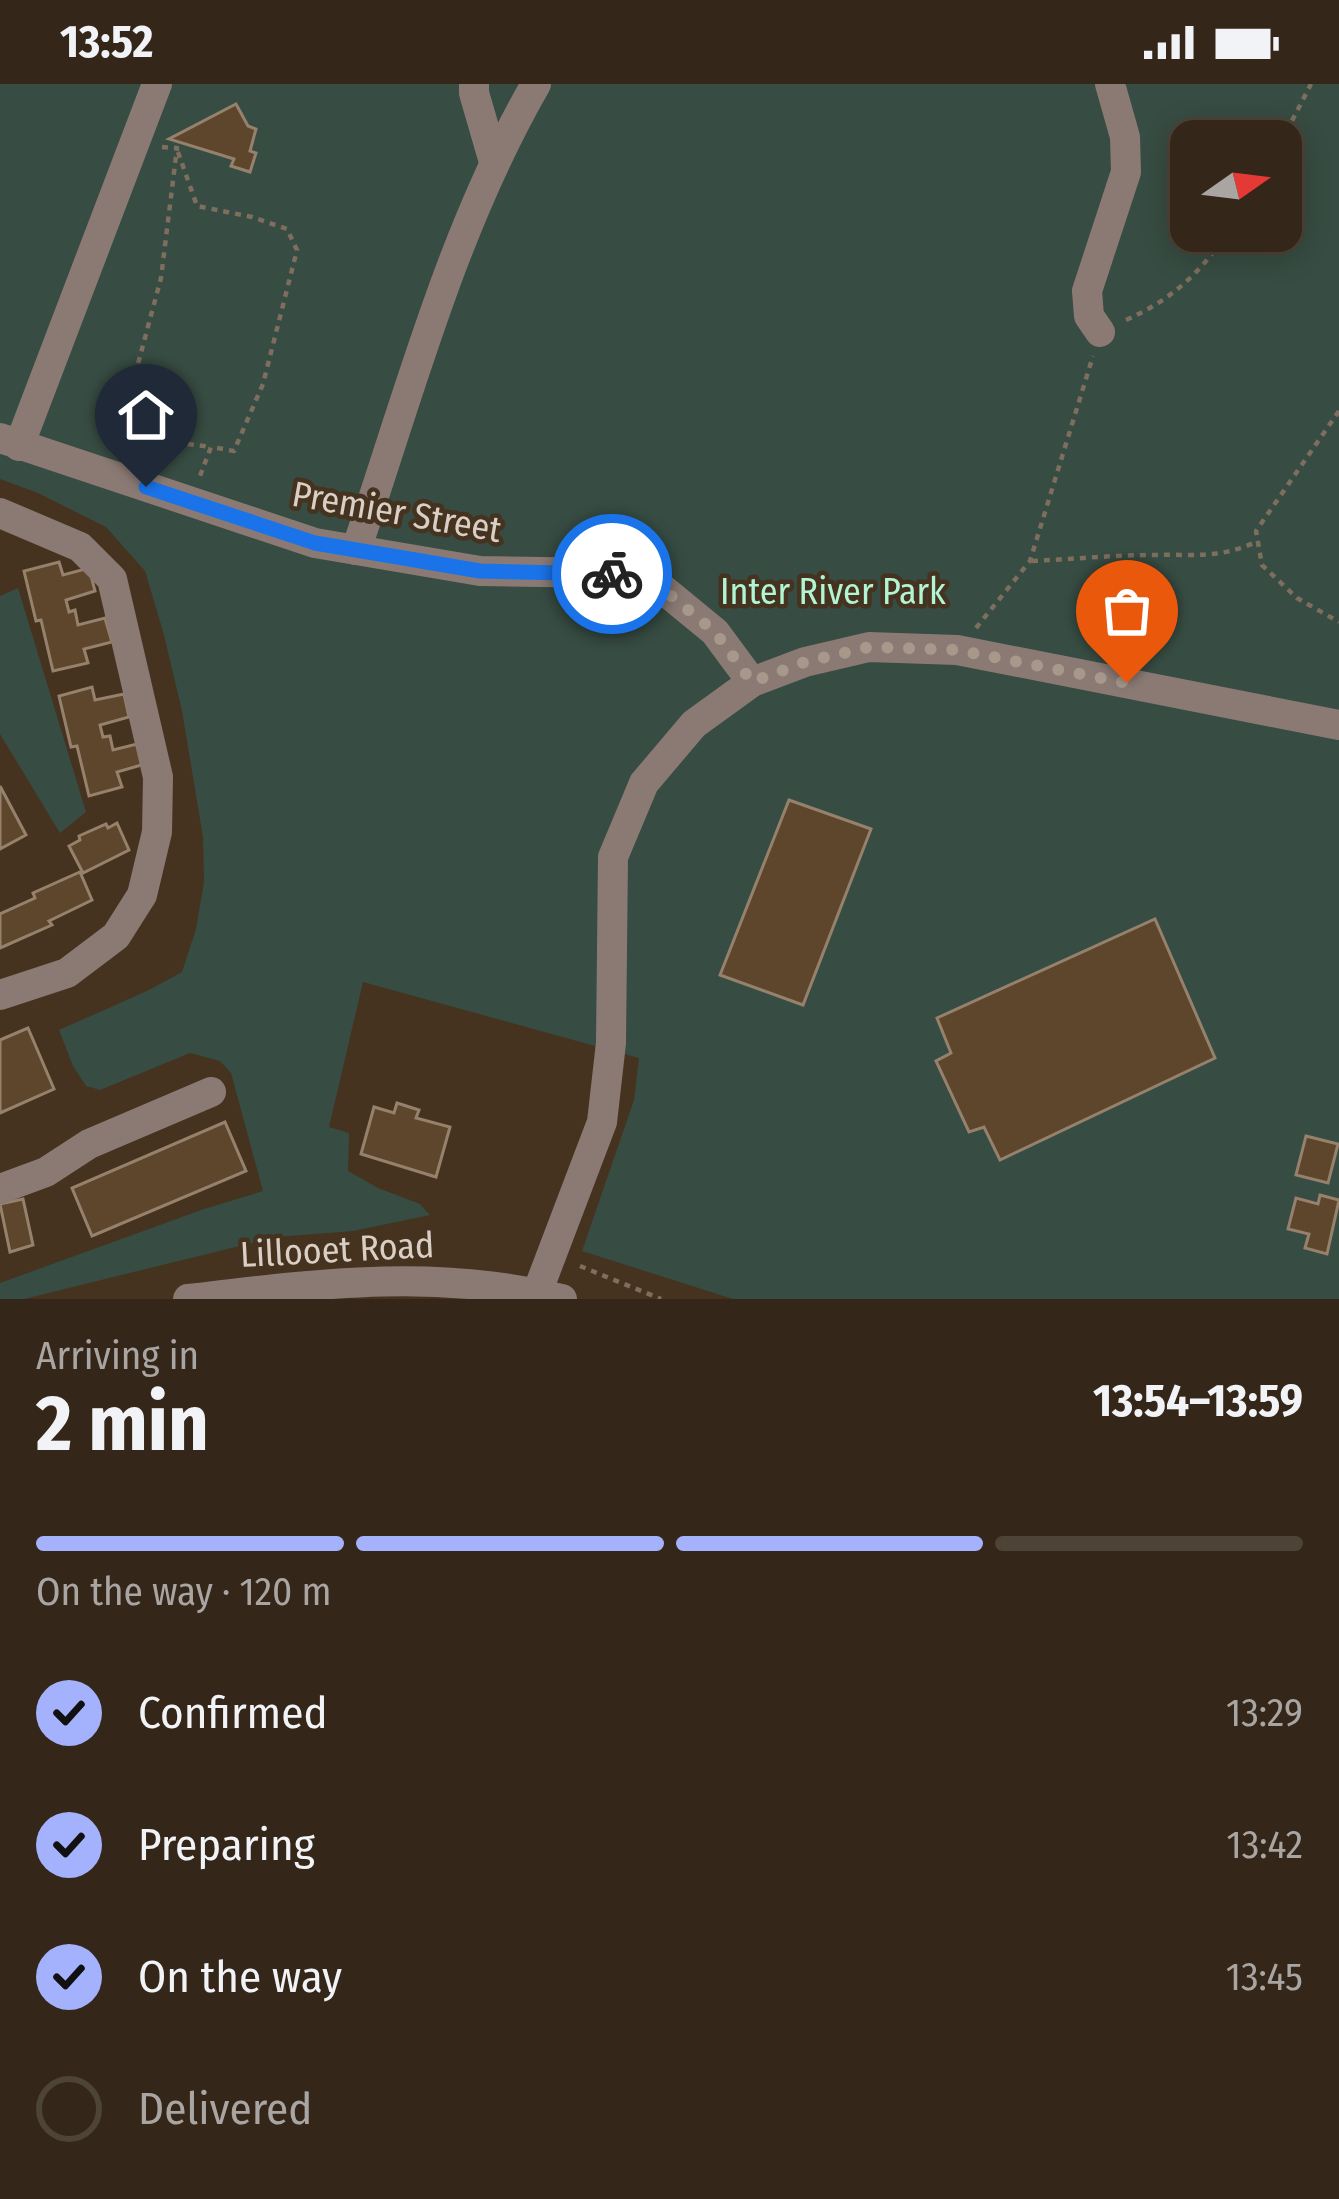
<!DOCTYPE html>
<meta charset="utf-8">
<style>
body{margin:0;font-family:"Fira Sans Condensed",sans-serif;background:#3f3225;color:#f1f3f6;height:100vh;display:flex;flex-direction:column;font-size:45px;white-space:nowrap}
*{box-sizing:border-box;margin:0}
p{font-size:39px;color:#a9a5a2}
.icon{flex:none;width:66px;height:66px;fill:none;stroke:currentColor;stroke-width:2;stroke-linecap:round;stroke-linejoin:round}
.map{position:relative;height:1215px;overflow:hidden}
.details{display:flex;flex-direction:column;background:#342618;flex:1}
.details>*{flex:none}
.needle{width:78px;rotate:76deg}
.buttons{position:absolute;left:1170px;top:36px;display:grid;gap:24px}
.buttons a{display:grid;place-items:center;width:132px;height:132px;border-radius:24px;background:#342618;box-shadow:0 6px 30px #0003,0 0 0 3px #4e4337;font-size:60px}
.pin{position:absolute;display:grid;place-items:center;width:102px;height:102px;color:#fff;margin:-123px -51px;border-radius:50% 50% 50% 0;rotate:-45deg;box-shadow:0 0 12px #0007}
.pin .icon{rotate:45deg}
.courier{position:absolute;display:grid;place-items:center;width:120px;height:120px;margin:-60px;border:9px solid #1a73e8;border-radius:50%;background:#fff;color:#222;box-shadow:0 3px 15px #0007}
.overview em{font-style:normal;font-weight:700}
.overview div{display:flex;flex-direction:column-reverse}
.overview{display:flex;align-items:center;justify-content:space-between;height:204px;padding:0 36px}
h1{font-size:78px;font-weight:700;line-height:90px}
.bar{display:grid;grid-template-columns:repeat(4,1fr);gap:18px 12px;align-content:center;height:144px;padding:0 36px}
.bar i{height:15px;border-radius:9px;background:#4e4337}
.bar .on{background:#a4b1fc}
.bar p{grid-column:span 4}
ol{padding:0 36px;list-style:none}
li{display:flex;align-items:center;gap:36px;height:132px}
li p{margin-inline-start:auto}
li .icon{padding:12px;border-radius:50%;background:#a4b1fc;color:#111;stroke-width:4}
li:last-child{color:#a9a5a2}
li i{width:66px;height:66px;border:6px solid #4e4337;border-radius:50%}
.status{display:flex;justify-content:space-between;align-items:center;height:84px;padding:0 60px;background:#342618;direction:ltr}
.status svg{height:33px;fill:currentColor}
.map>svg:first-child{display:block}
.green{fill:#374c42;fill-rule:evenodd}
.building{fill:#5d462c;stroke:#95816c;stroke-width:3}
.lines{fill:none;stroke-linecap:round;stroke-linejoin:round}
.path{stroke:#7d6e5e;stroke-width:4.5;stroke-dasharray:6 6;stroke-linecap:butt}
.minor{stroke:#8b7a74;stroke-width:30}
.done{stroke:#a6988b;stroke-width:12;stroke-dasharray:0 21.6}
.route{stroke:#1a73e8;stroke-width:15}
.labels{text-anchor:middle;stroke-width:9;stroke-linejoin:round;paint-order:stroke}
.street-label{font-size:36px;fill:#dacfc4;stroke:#453320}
.park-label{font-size:36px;fill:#b2f5d5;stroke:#453320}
</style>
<div class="status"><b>13:52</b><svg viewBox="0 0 49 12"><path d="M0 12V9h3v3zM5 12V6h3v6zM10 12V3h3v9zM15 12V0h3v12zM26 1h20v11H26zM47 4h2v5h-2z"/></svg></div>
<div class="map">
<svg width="1339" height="1215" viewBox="0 0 1339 1215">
<rect width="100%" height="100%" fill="#453320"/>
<g class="green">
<path d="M0,0H1339V1215H733L582,1167L634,1016L639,974L363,898L329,1043L349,1049L348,1087L378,1104L420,1120L430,1131L353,1147L276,1153L24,1215H0V1199L204,1125L263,1107L231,989L220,977L190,969L100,1006L86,1002L73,982L59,946L147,907L182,888L196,845L204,798L203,753L182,627L164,551L145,487L106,443L38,409L0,395ZM1191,57H1281V147H1191Z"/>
<polygon points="18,504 86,728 60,749 0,650 0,512"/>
</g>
<g class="building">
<polygon points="236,20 248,42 256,45 250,67 256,69 250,88 231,82 234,75 169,55"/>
<polygon points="59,478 63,491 89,484 95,507 66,516 69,528 75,526 78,541 105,534 112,558 84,565 88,579 53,587 41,536 36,537 24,487"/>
<polygon points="92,603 95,616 124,610 129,633 100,641 103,653 110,652 113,666 141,659 145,680 117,688 122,703 89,712 77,662 71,663 59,612"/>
<polygon points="0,702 26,751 0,765"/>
<polygon points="789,716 871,745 803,921 720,891"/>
<polygon points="117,739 129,766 83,789 69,762 80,756 79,752 106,740 108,744"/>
<polygon points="80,788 92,816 49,837 52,841 0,864 0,830 35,814 33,809"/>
<polygon points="1155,835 1215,974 1000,1076 984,1043 969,1048 936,977 951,969 937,934"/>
<polygon points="28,944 54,1005 0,1029 0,956"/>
<polygon points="397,1019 419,1026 416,1034 450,1043 436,1093 361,1070 374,1023 394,1029"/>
<polygon points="225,1038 246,1087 92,1152 72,1104"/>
<polygon points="1306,1052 1338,1060 1328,1099 1296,1091"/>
<polygon points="1320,1111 1339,1116 1327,1170 1305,1164 1309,1150 1288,1145 1296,1114 1318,1120"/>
<polygon points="23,1115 33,1161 10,1168 0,1120"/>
</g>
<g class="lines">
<g class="path">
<polyline points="1281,58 1311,0"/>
<polyline points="162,63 177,64 161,194 127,321 129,339 151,355 211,363 200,392"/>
<polyline points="178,68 197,122 252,133 287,145 297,166 263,300 234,367 211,363"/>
<path d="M1126,236C1171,216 1201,189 1228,147"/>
<polyline points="1339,327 1256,447 1262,481 1297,514 1339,538"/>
<path d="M1032,477C1073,475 1115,471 1156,471C1197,470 1219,475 1258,457"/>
<polyline points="976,544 1030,477 1093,272"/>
<polyline points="580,1182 661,1215"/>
</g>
<g class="minor">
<polyline points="474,0 474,9 494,78"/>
<polyline points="1100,248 1089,232 1087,207 1126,88 1125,53 1110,0"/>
<polyline points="0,354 315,459 480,487 611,489 659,502 715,548 752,598"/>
<polyline points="19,362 157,0"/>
<polyline points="0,429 80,463 112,495 158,693 157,748 142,811 116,852 67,889 0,911"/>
<path d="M356,466C410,308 452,146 536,0"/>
<polyline points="0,1105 46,1088 89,1060 211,1008"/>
<polyline points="537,1209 602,1038 611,959 613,773 644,699 694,640 752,598 805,578 869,563 957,566 1339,641"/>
<path d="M188,1215C317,1200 433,1184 562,1215"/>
</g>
</g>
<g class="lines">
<polyline class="done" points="612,490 659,502 715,548 752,598 805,578 869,563 957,566 1127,599"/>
<polyline class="route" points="146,403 315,459 480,487 612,490"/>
</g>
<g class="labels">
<g class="street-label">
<text transform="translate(397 427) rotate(10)" y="13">Premier Street</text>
<text transform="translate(337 1165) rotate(-3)" y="13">Lillooet Road</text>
</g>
<g class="park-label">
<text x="833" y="520">Inter River Park</text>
</g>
</g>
</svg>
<div class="buttons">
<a><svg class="needle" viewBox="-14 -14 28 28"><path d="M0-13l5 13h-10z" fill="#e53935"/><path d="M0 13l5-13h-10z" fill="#a9a5a2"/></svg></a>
</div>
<div class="pin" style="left:1127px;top:599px;background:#ea580c"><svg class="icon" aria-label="bag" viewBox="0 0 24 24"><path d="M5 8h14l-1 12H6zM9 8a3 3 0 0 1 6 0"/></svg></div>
<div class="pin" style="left:146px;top:403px;background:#1f2937"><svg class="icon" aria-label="home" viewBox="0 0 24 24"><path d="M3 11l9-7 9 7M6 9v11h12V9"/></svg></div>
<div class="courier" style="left:612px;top:490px"><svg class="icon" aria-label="bike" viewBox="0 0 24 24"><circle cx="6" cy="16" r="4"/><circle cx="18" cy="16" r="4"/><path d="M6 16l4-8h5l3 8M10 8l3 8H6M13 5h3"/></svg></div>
</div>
<section class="details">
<div class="overview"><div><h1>2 min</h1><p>Arriving in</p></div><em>13:54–13:59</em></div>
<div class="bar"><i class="on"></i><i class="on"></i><i class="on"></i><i></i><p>On the way · 120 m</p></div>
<ol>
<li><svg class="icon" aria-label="check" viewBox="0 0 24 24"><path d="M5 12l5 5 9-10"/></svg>Confirmed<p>13:29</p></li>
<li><svg class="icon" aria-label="check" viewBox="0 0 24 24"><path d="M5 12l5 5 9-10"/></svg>Preparing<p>13:42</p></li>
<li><svg class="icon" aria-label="check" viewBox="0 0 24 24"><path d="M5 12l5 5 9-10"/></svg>On the way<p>13:45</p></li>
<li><i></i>Delivered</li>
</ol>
</section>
